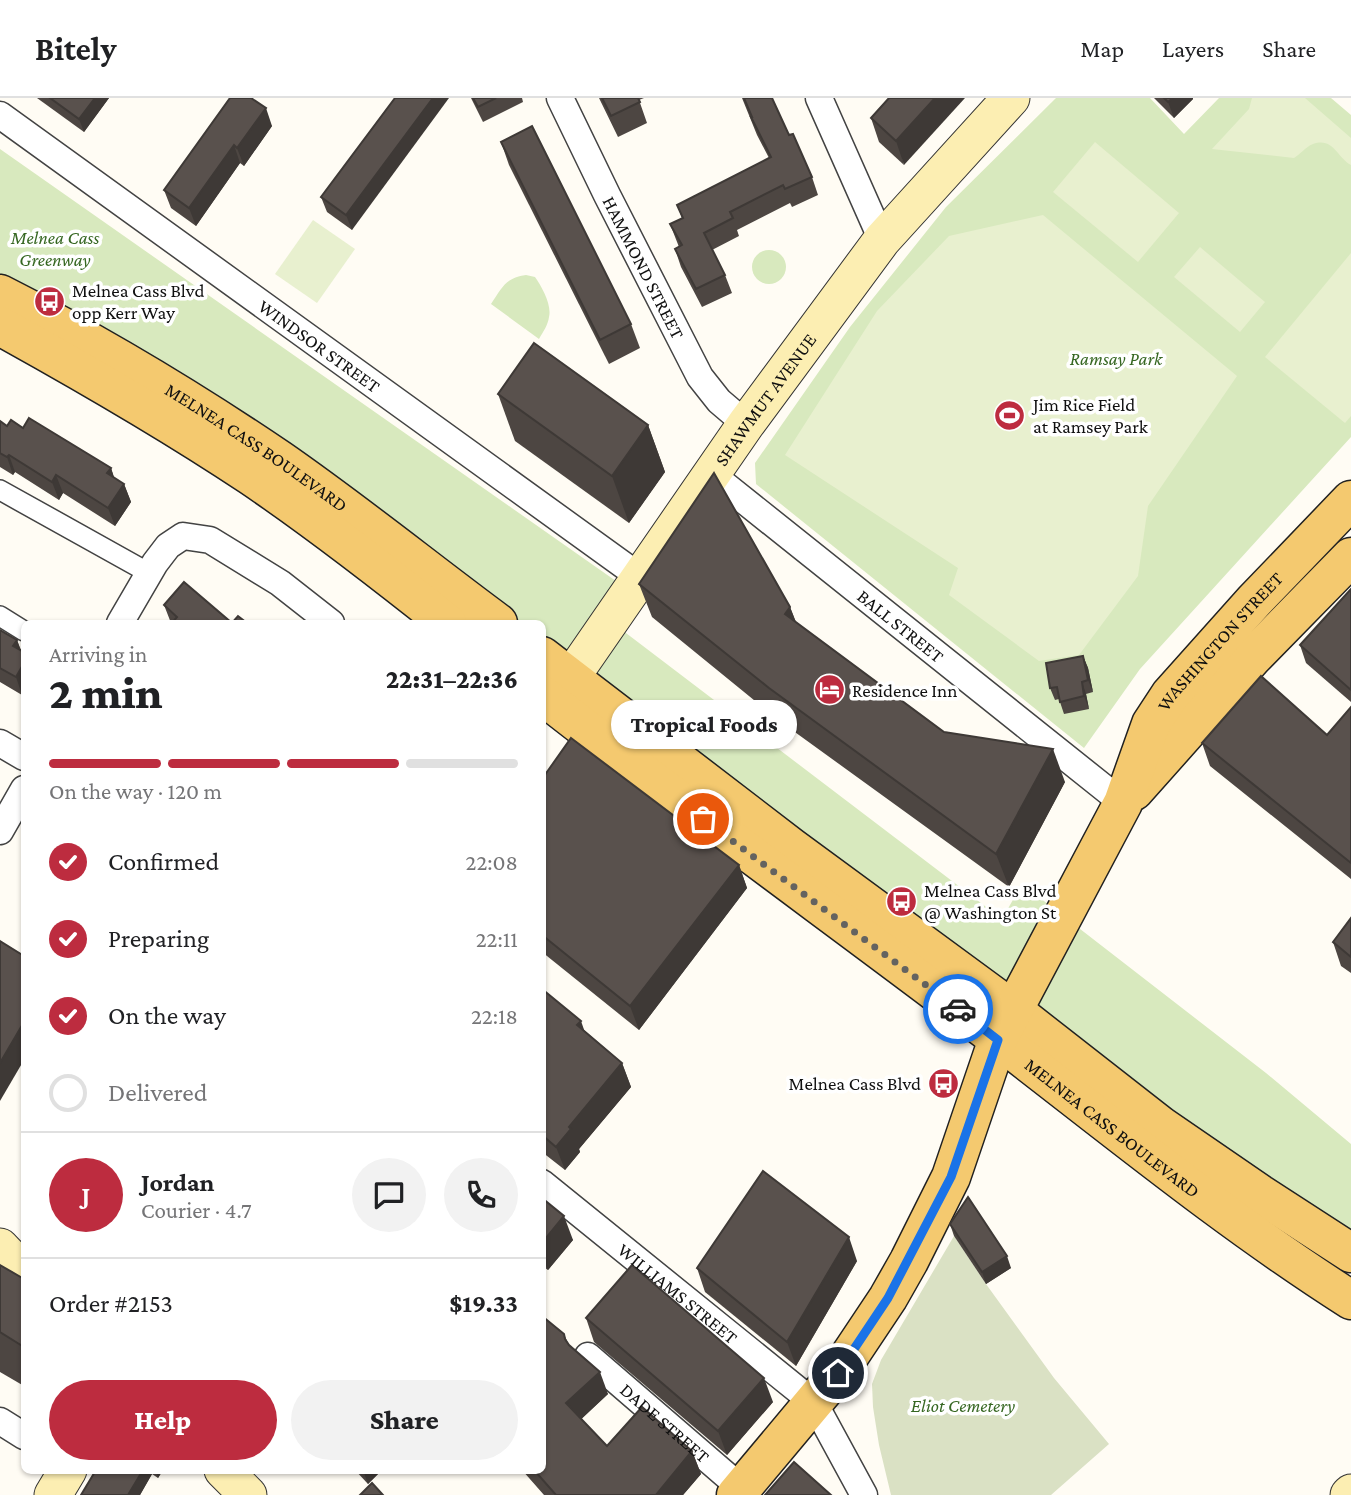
<!DOCTYPE html>
<meta charset="utf-8">
<style>
body{margin:0;font-family:"Crimson Pro",serif;background:#f2f2f2;color:#202124;height:100vh;display:flex;flex-direction:column;font-size:26px;white-space:nowrap}
*{box-sizing:border-box;margin:0}
p{font-size:23px;color:#757577}
.icon{flex:none;width:38px;height:38px;fill:none;stroke:currentColor;stroke-width:2;stroke-linecap:round;stroke-linejoin:round}
.map{position:relative;flex:1;overflow:hidden}
.drawer{position:absolute;left:21px;top:522px;width:525px;height:854px;display:flex;flex-direction:column;background:#fff;border-radius:10px;box-shadow:0 2px 5px #0004}
.drawer>*{flex:none}
.pin{position:absolute;display:grid;place-items:center;width:60px;height:60px;color:#fff;margin:-30px;border:4px solid #fff;border-radius:50%;box-shadow:0 2px 7px #0007}
.courier{position:absolute;display:grid;place-items:center;width:70px;height:70px;margin:-35px;border:5px solid #1a73e8;border-radius:50%;background:#fff;color:#222;box-shadow:0 2px 9px #0007}
.bubble{position:absolute;height:49px;border-radius:24px;background:#fff;box-shadow:0 2px 5px #0004;font-size:23px;font-weight:800;line-height:49px;text-align:center}
.summary em{font-style:normal;font-weight:800}
.summary div{display:flex;flex-direction:column-reverse}
.summary{display:flex;align-items:center;justify-content:space-between;height:119px;padding:0 28px}
h1{font-size:46px;font-weight:800;line-height:52px}
.bar{display:grid;grid-template-columns:repeat(4,1fr);gap:10px 7px;align-content:center;height:84px;padding:0 28px}
.bar i{height:9px;border-radius:5px;background:#e0e0e0}
.bar .active{background:#bd2c3f}
.bar p{grid-column:span 4}
.line{display:flex;align-items:center;gap:18px;padding:0 28px;border-top:2px solid #e0e0e0}
.line div{flex:1}
.round{display:grid;place-items:center;flex:none;width:74px;height:74px;border-radius:37px;background:#f2f2f2}
ol{padding:0 28px;list-style:none}
li{display:flex;align-items:center;gap:21px;height:77px}
li p{margin-inline-start:auto}
li .icon{padding:7px;border-radius:50%;background:#bd2c3f;color:#fff;stroke-width:4}
li:last-child{color:#757577}
li i{width:38px;height:38px;border:4px solid #e0e0e0;border-radius:50%}
.button{display:flex;gap:14px;margin-top:auto;padding:14px 28px}
.button a{flex:1;height:80px;border-radius:42px;background:#bd2c3f;color:#fff;font-size:28px;font-weight:800;line-height:80px;text-align:center}
.button a+a{background:#f2f2f2;color:#202124}
header{display:flex;align-items:center;gap:42px;box-sizing:border-box;height:98px;padding:0 35px;background:#fff;border-bottom:2px solid #e0e0e0}
header strong{font-size:33px}
nav{display:flex;gap:38px;margin-inline-start:auto;font-size:24px}
.map>svg:first-child{display:block}
.green{fill:#d8e9be}
.cemetery{fill:#dae1c4}
.pitch{fill:#e8f0cf}
.lines{fill:none;stroke-linecap:round;stroke-linejoin:round}
.pedestrian-casing{stroke:#434343;stroke-width:22}
.minor-casing{stroke:#434343;stroke-width:29}
.secondary-casing{stroke:#323232;stroke-width:39}
.primary-casing{stroke:#212121;stroke-width:41}
.pedestrian{stroke:#fff;stroke-width:19}
.minor{stroke:#fff;stroke-width:26}
.secondary{stroke:#fceeb2;stroke-width:37}
.primary{stroke:#f4c96f;stroke-width:38}
.wall{fill:#4d4642}
.shaded-wall{fill:#3e3936}
.building{fill:#59514d;stroke:#3e3936;stroke-width:2}
.done{stroke:#646360;stroke-width:7;stroke-dasharray:0 12.6}
.route{stroke:#1a73e8;stroke-width:9}
.labels{text-anchor:middle;stroke-width:7;stroke-linejoin:round;paint-order:stroke}
.park-label{font-size:19px;font-style:italic;fill:#366722;stroke:#fff}
.street-label{font-size:19px;fill:#101010;stroke:#fff}
.poi-label{font-size:19px;fill:#101010;stroke:#fff;text-anchor:start}
</style>
<header>
<strong>Bitely</strong>
<nav><a>Map</a><a>Layers</a><a>Share</a></nav>
</header>
<div class="map">
<svg width="1351" height="1397" viewBox="0 0 1351 1397">
<rect width="100%" height="100%" fill="#fffcf4"/>
<g class="green">
<polygon points="1056,0 1150,0 1184,36 1219,0 1331,0 1351,17 1351,339 1140,571 1084,650 756,386 755,365 850,229 946,109"/>
<polygon points="0,51 643,502 622,532 1002,821 1022,786 1266,975 1351,1046 1351,1137 1231,1060 543,543 542,525 518,525 335,386 128,246 0,177"/>
<circle cx="769" cy="169" r="17"/>
<path d="M526,177L535,179C542,189 552,207 549,219C548,227 543,234 539,241L491,206C502,190 505,180 526,177Z"/>
</g>
<polygon class="cemetery" points="954,1138 986,1186 1054,1280 1109,1346 1051,1397 891,1397 879,1347 873,1309 872,1286 881,1262"/>
<g class="pitch">
<path d="M1252,0H1305L1351,40V67C1337,60 1334,39 1313,46C1305,49 1301,56 1294,60L1212,51L1249,11Z"/>
<polygon points="1095,44 1179,115 1138,164 1053,94"/>
<polygon points="1043,117 1237,278 1148,408 1138,478 1079,557 1039,563 949,497 958,470 785,357 877,213 949,138"/>
<polygon points="313,122 355,151 317,205 275,176"/>
<polygon points="1200,149 1265,204 1240,234 1174,179"/>
<polygon points="1351,155 1351,318 1345,325 1265,259"/>
</g>
<g class="lines">
<defs>
<g id="pedestrian">
<polyline points="0,392 149,475"/>
<polyline points="0,518 24,533"/>
</g>
<g id="minor">
<path id="s1" d="M560,0L607,97L700,279L719,303L746,326"/>
<polyline points="819,0 882,142"/>
<path id="s2" d="M0,17L640,479"/>
<path id="s3" d="M711,376L1123,705"/>
<polyline points="120,525 155,465 168,448 183,438 210,442 280,485 331,525"/>
<polyline points="0,645 24,659"/>
<polyline points="0,733 24,691"/>
<path id="s4" d="M542,1085L814,1305L864,1397"/>
<path id="s5" d="M588,1258L741,1390"/>
<polyline points="0,1323 24,1338"/>
</g>
<g id="secondary">
<path id="s6" d="M554,604L746,326L882,142L1011,0"/>
<polyline points="0,1149 24,1174"/>
<polyline points="223,1372 248,1397"/>
<polyline points="53,1397 68,1372"/>
<polyline points="1349,1397 1351,1395"/>
</g>
<g id="primary">
<path id="s7" d="M0,196C97,245 190,301 280,362C355,414 425,471 498,525"/>
<path d="M0,228C85,275 170,324 251,378C319,424 383,474 447,525"/>
<polyline points="542,558 791,749 1014,913 1161,1028 1260,1096 1351,1155"/>
<path id="s8" d="M542,597C692,715 847,826 998,941C1114,1030 1227,1123 1351,1202"/>
<polyline points="1134,693 1253,559 1351,459"/>
<path id="s9" d="M736,1397L838,1275L888,1200L909,1163L951,1079L998,941L1123,705L1151,626L1170,597L1254,503L1351,402"/>
</g>
</defs>
<use href="#pedestrian" class="pedestrian-casing"/>
<use href="#minor" class="minor-casing"/>
<use href="#secondary" class="secondary-casing"/>
<use href="#primary" class="primary-casing"/>
<use href="#pedestrian" class="pedestrian"/>
<use href="#minor" class="minor"/>
<use href="#secondary" class="secondary"/>
<use href="#primary" class="primary"/>
</g>
<g class="wall">
<polygon points="37,0 109,0 84,34"/>
<polygon points="230,0 272,28 244,68 240,65 196,128 171,110 164,92"/>
<polygon points="395,0 352,132 327,114 321,99"/>
<polygon points="471,0 522,0 523,4 483,24"/>
<polygon points="599,0 644,0 639,2 647,25 618,39"/>
<polygon points="742,0 772,0 789,37 812,79 818,97 792,109 790,105 737,132 739,138 712,152 725,177 732,195 702,209 681,169 675,151 679,149 670,126 682,120 677,107 769,60 757,37"/>
<polygon points="889,0 904,67 879,44 871,20"/>
<polygon points="1154,0 1193,0 1193,1 1174,20"/>
<polygon points="501,44 631,226 640,250 609,266 509,67"/>
<polygon points="498,296 648,327 665,374 629,425 515,343"/>
<polygon points="0,323 7,328 23,330 111,370 114,380 124,386 131,404 115,428 63,395 59,402 15,374 13,377 0,369"/>
<polygon points="639,486 790,509 796,524 944,634 1065,684 1009,789 781,624 652,519"/>
<polygon points="1351,491 1351,604 1306,565 1300,547"/>
<polygon points="164,507 232,525 247,525 171,525"/>
<polygon points="0,532 17,542 21,552 24,554 24,594 22,597 0,584"/>
<polygon points="1083,558 1088,570 1093,594 1086,596 1089,611 1064,616 1059,601 1055,602 1050,590"/>
<polygon points="1351,609 1351,781 1210,668 1202,645 1327,637"/>
<polygon points="542,681 739,767 747,790 639,932 542,854"/>
<polygon points="1351,821 1351,875 1341,868 1333,844"/>
<polygon points="542,891 585,933 622,965 631,989 579,1051 580,1054 565,1072 542,1054"/>
<polygon points="542,1100 573,1142 548,1172 542,1168"/>
<polygon points="950,1126 1011,1170 986,1186 954,1138"/>
<polygon points="857,1163 796,1268 705,1194 697,1170"/>
<polygon points="0,1167 24,1181 24,1288 0,1274"/>
<polygon points="586,1220 773,1304 727,1357 594,1244"/>
<polygon points="564,1236 568,1245 608,1296 581,1321 607,1348 692,1353 701,1376 683,1397 544,1397 522,1372 542,1372"/>
<polygon points="96,1372 163,1372 158,1380 152,1376 140,1397 81,1397"/>
<polygon points="355,1372 382,1372 368,1386"/>
</g>
<g class="shaded-wall">
<polygon points="95,0 109,0 84,34 79,21"/>
<polygon points="433,0 449,0 352,132 346,117"/>
<polygon points="935,0 965,0 904,67 896,43"/>
<polygon points="1173,0 1193,0 1193,1 1174,20 1168,4"/>
<polygon points="266,10 272,28 244,68 237,50"/>
<polygon points="234,47 240,65 196,128 189,110"/>
<polygon points="648,327 665,374 629,425 612,378"/>
<polygon points="9,357 15,374 13,377 7,359"/>
<polygon points="111,370 117,388 107,375"/>
<polygon points="56,377 63,395 59,402 52,384"/>
<polygon points="124,386 131,404 115,428 108,410"/>
<polygon points="790,509 803,543 785,516"/>
<polygon points="17,542 23,560 13,548"/>
<polygon points="1083,558 1088,570 1093,594 1088,582"/>
<polygon points="24,565 24,594 22,597 16,579"/>
<polygon points="1082,584 1086,596 1089,611 1084,598"/>
<polygon points="1053,651 1065,684 1009,789 996,756"/>
<polygon points="739,767 747,790 639,932 630,908"/>
<polygon points="581,923 589,946 577,927"/>
<polygon points="24,924 24,962 0,1003 0,965"/>
<polygon points="622,965 631,989 579,1051 580,1054 565,1072 556,1049 569,1029"/>
<polygon points="564,1118 573,1142 548,1172 542,1159 542,1145"/>
<polygon points="849,1139 857,1163 796,1268 787,1244"/>
<polygon points="1007,1158 1011,1170 986,1186 982,1174"/>
<polygon points="600,1274 608,1296 574,1328 566,1305"/>
<polygon points="764,1280 773,1304 727,1357 718,1333"/>
<polygon points="692,1353 701,1376 683,1397 656,1397"/>
<polygon points="143,1372 151,1372 152,1376 140,1397 128,1397"/>
<polygon points="156,1372 163,1372 158,1380"/>
<polygon points="363,1372 382,1372 368,1386"/>
</g>
<g class="building">
<polygon points="50,0 95,0 79,21"/>
<polygon points="230,0 251,0 266,10 237,50 234,47 189,110 164,92"/>
<polygon points="395,0 433,0 346,117 321,99"/>
<polygon points="473,0 496,0 478,9"/>
<polygon points="602,0 638,0 640,4 611,18"/>
<polygon points="744,0 772,0 789,37 793,36 812,79 785,91 783,87 730,114 733,120 704,135 725,177 696,191 675,151 682,147 670,126 683,120 677,107 771,59 751,19 752,19"/>
<polygon points="889,0 935,0 896,43 871,20"/>
<polygon points="1164,0 1173,0 1168,4"/>
<polygon points="532,28 631,226 600,242 501,44"/>
<polygon points="534,245 648,327 612,378 498,296"/>
<polygon points="29,320 111,370 107,375 124,386 108,410 56,377 52,384 9,357 7,359 0,355 0,323 7,328 11,322 23,330"/>
<polygon points="714,375 790,509 785,516 944,634 1053,651 996,756 769,590 639,486"/>
<polygon points="184,484 232,525 238,518 247,525 172,525 177,519 164,507"/>
<polygon points="1351,491 1351,592 1300,547"/>
<polygon points="0,532 17,542 13,548 24,554 24,565 16,579 0,570"/>
<polygon points="1083,558 1088,582 1082,584 1084,598 1060,604 1057,589 1050,590 1046,565"/>
<polygon points="1261,578 1327,637 1351,609 1351,765 1202,645"/>
<polygon points="571,640 739,767 630,908 542,837 542,681"/>
<polygon points="1351,820 1351,859 1333,844"/>
<polygon points="0,843 24,858 24,924 0,965"/>
<polygon points="542,891 581,923 577,927 622,965 569,1029 571,1031 556,1049 542,1037"/>
<polygon points="763,1073 849,1139 787,1244 697,1170"/>
<polygon points="968,1099 1007,1158 982,1174 950,1126"/>
<polygon points="542,1100 564,1118 542,1145"/>
<polygon points="0,1167 24,1181 24,1249 0,1234"/>
<polygon points="632,1167 764,1280 718,1333 586,1220"/>
<polygon points="542,1218 564,1236 565,1241 569,1247 600,1274 566,1305 607,1348 642,1309 692,1353 656,1397 556,1397 534,1372 542,1372"/>
<polygon points="794,1364 831,1397 765,1397"/>
<polygon points="96,1372 143,1372 128,1397 81,1397"/>
<polygon points="372,1385 383,1397 360,1397"/>
</g>
<g class="lines">
<polyline class="done" points="703,721 958,911"/>
<polyline class="route" points="838,1275 888,1200 951,1079 998,942 958,911"/>
</g>
<defs>
<symbol id="bus-disc" viewBox="-11 -11 22 22"><circle r="9.5" fill="#bd2c3f" stroke="#fff"/><path d="M-5-6H5V4H4V6H2V4H-2V6H-4V4H-5ZM-3.5-4V0h7V-4ZM-3.5 1.2v1.5H-2V1.2ZM2 1.2v1.5H3.5V1.2Z" fill="#fff"/></symbol>
<symbol id="stadium-disc" viewBox="-11 -11 22 22"><circle r="9.5" fill="#bd2c3f" stroke="#fff"/><path d="M0-5a6.5 5 0 1 0 0 10a6.5 5 0 1 0 0-10ZM-3.5-1.8h7v3.6h-7Z" fill="#fff"/></symbol>
<symbol id="hotel-disc" viewBox="-11 -11 22 22"><circle r="9.5" fill="#bd2c3f" stroke="#fff"/><path d="M-6-4.5h1.5V1H6V5H4.5V3h-9V5H-6ZM-4 0a1.8 1.8 0 1 1 3.6 0ZM.5 0V-2.5h3Q6-2.5 6 0Z" fill="#fff"/></symbol>
</defs>
<g fill-rule="evenodd">
<use href="#bus-disc" x="32" y="186" width="35" height="35"/>
<use href="#stadium-disc" x="992" y="300" width="35" height="35"/>
<use href="#hotel-disc" x="812" y="574" width="35" height="35"/>
<use href="#bus-disc" x="884" y="786" width="35" height="35"/>
<use href="#bus-disc" x="926" y="968" width="35" height="35"/>
</g>
<g class="labels">
<g class="park-label">
<text x="55" y="146">Melnea Cass<tspan x="55" dy="22">Greenway</tspan></text>
<text x="1116" y="267">Ramsay Park</text>
<text x="963" y="1314">Eliot Cemetery</text>
</g>
<g class="street-label">
<text dy="7" stroke="none"><textPath href="#s1" startOffset="189">HAMMOND STREET</textPath></text>
<text dy="7" stroke="none"><textPath href="#s2" startOffset="394">WINDSOR STREET</textPath></text>
<text dy="7" stroke="none"><textPath href="#s6" startOffset="369">SHAWMUT AVENUE</textPath></text>
<text dy="7" stroke="none"><textPath href="#s7" startOffset="299">MELNEA CASS BOULEVARD</textPath></text>
<text dy="7" stroke="none"><textPath href="#s3" startOffset="243">BALL STREET</textPath></text>
<text dy="7" stroke="none"><textPath href="#s9" startOffset="990">WASHINGTON STREET</textPath></text>
<text dy="7" stroke="none"><textPath href="#s8" startOffset="716">MELNEA CASS BOULEVARD</textPath></text>
<text dy="7" stroke="none"><textPath href="#s4" startOffset="175">WILLIAMS STREET</textPath></text>
<text dy="7" stroke="none"><textPath href="#s5" startOffset="102">DADE STREET</textPath></text>
</g>
<g class="poi-label">
<text x="72" y="199">Melnea Cass Blvd<tspan x="72" dy="22">opp Kerr Way</tspan></text>
<text x="1033" y="313">Jim Rice Field<tspan x="1033" dy="22">at Ramsey Park</tspan></text>
<text x="852" y="599">Residence Inn</text>
<text x="924" y="799">Melnea Cass Blvd<tspan x="924" dy="22">@ Washington St</tspan></text>
<text x="921" y="992" text-anchor="end">Melnea Cass Blvd</text>
</g>
</g>
</svg>
<div class="pin" style="left:703px;top:721px;background:#ea580c"><svg class="icon" aria-label="bag" viewBox="0 0 24 24"><path d="M5 8h14l-1 12H6zM9 8a3 3 0 0 1 6 0"/></svg></div>
<div class="pin" style="left:838px;top:1275px;background:#1f2937"><svg class="icon" aria-label="home" viewBox="0 0 24 24"><path d="M3 11l9-7 9 7M6 9v11h12V9"/></svg></div>
<div class="courier" style="left:958px;top:911px"><svg class="icon" aria-label="car" viewBox="0 0 24 24"><path d="M5 17H2v-5l4-1 3-4h7l3 4 3 1v5h-3M9 17h6M6 11h13"/><circle cx="7" cy="17" r="2"/><circle cx="17" cy="17" r="2"/></svg></div>
<div class="bubble" style="left:611px;top:602px;width:186px">Tropical Foods</div>
<section class="drawer">
<div class="summary"><div><h1>2 min</h1><p>Arriving in</p></div><em>22:31–22:36</em></div>
<div class="bar"><i class="active"></i><i class="active"></i><i class="active"></i><i></i><p>On the way · 120 m</p></div>
<ol>
<li><svg class="icon" aria-label="check" viewBox="0 0 24 24"><path d="M5 12l5 5 9-10"/></svg>Confirmed<p>22:08</p></li>
<li><svg class="icon" aria-label="check" viewBox="0 0 24 24"><path d="M5 12l5 5 9-10"/></svg>Preparing<p>22:11</p></li>
<li><svg class="icon" aria-label="check" viewBox="0 0 24 24"><path d="M5 12l5 5 9-10"/></svg>On the way<p>22:18</p></li>
<li><i></i>Delivered</li>
</ol>
<div class="line" style="height:126px"><b class="round" style="background:#bd2c3f;color:#fff">J</b><div><b>Jordan</b><p>Courier · 4.7</p></div><a class="round"><svg class="icon" aria-label="chat" viewBox="0 0 24 24"><path d="M4 5h16v11H9l-5 4z"/></svg></a><a class="round"><svg class="icon" aria-label="phone" viewBox="0 0 24 24"><path d="M5 4h4l2 5-3 2q2 4 5 5l2-3 5 2v4C11 20 4 13 5 4z"/></svg></a></div>
<div class="line" style="height:91px"><div>Order #2153</div><b>$19.33</b></div>
<div class="button"><a>Help</a><a>Share</a></div>
</section>
</div>
